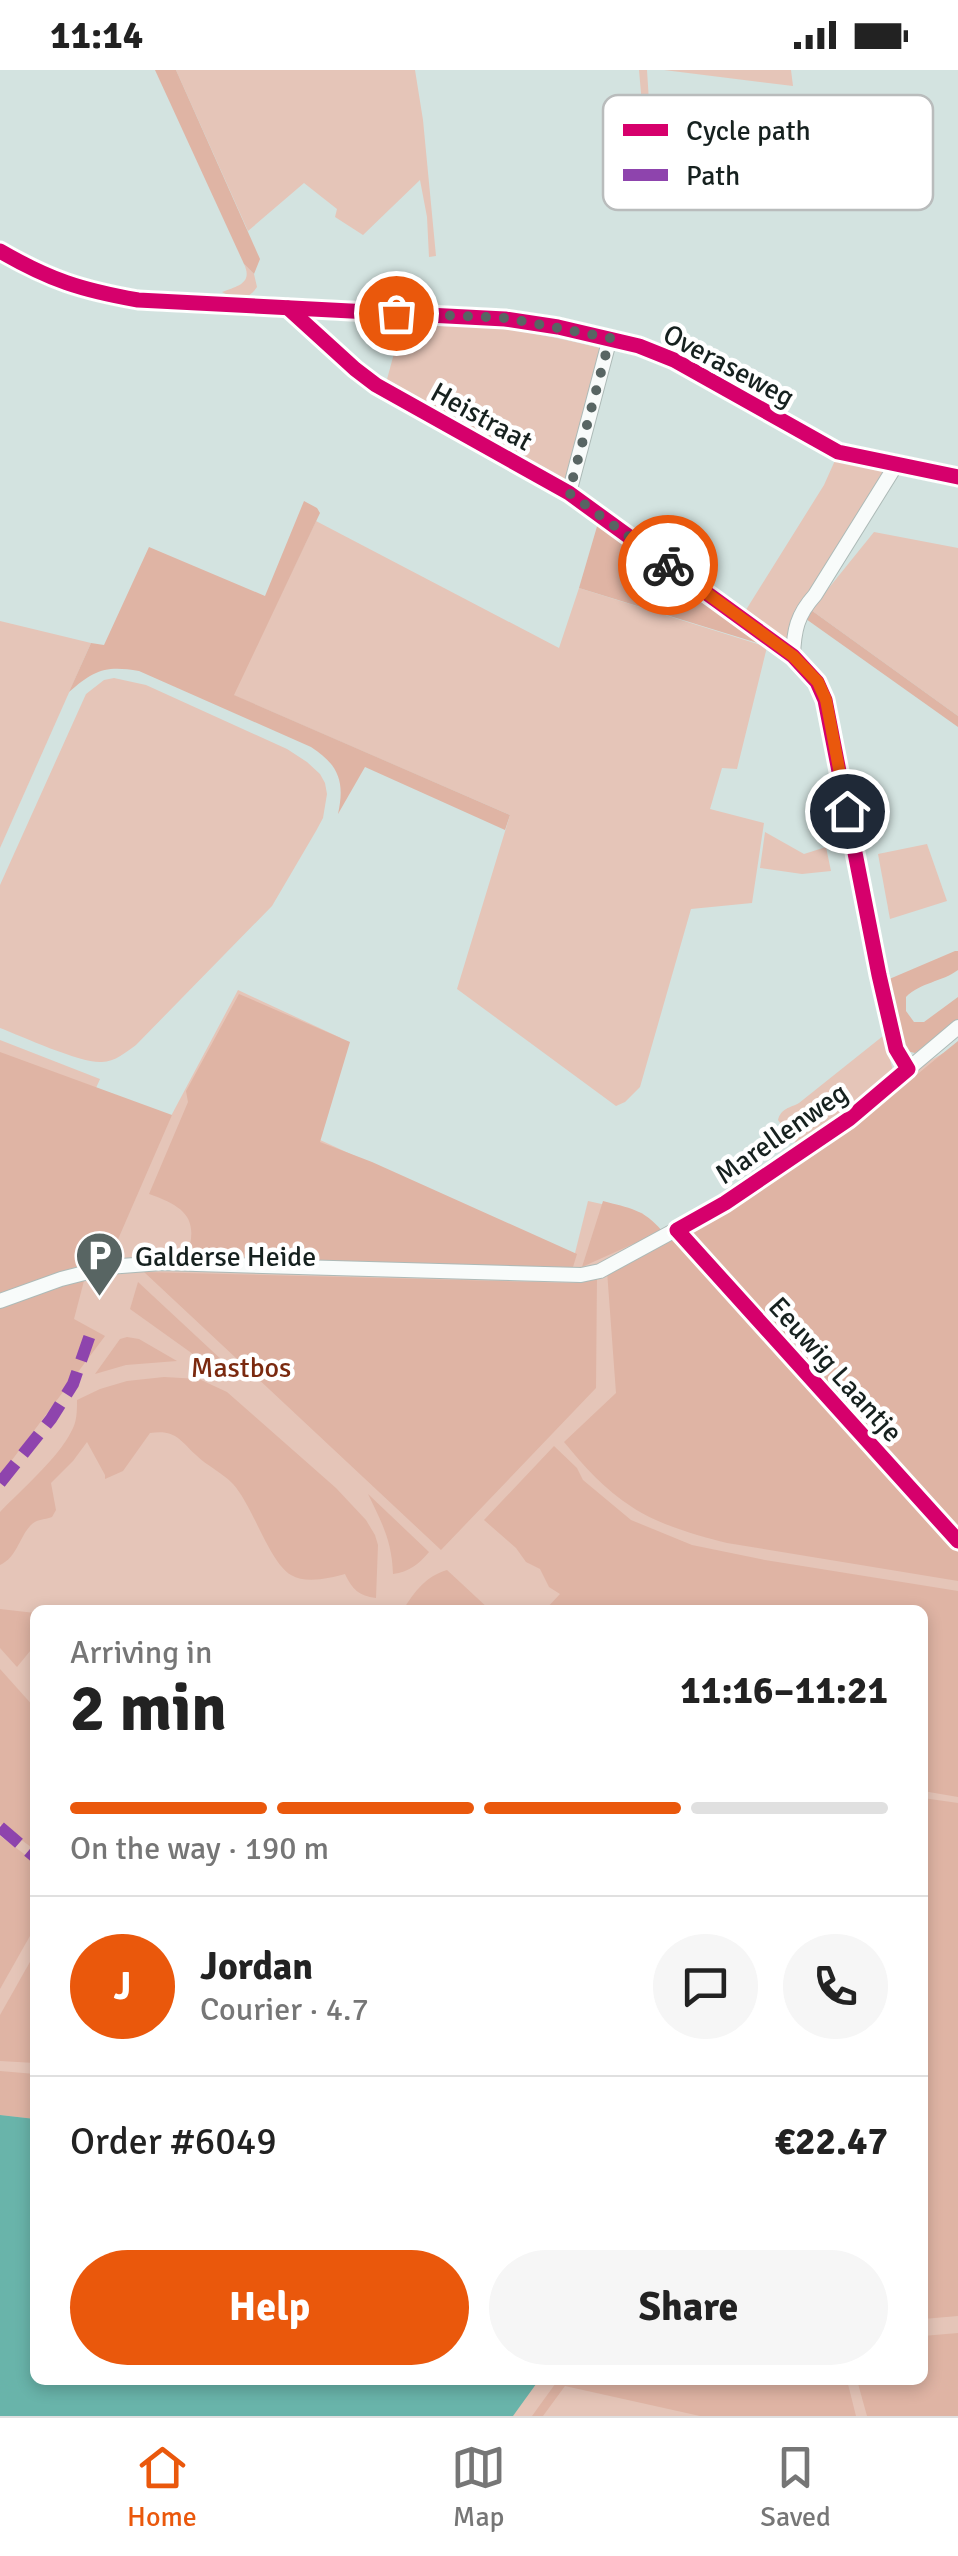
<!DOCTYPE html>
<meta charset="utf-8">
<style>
body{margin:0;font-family:Signika,sans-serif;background:#f6f6f6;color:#222;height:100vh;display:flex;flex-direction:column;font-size:38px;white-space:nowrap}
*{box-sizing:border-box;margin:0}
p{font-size:32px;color:#767676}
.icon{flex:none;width:55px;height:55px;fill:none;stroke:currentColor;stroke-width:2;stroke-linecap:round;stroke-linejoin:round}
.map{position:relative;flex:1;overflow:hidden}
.details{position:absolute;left:30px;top:1535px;width:898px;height:780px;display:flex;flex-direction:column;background:#fff;border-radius:15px;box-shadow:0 5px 15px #0003}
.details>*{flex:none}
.pin{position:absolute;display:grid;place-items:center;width:85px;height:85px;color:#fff;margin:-42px;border:5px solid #fff;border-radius:50%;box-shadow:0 2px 10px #0007}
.courier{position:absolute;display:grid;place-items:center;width:100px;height:100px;margin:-50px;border:8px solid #ea580c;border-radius:50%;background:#fff;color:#222;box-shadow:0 2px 12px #0007}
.headline em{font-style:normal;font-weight:700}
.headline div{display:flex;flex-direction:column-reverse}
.headline{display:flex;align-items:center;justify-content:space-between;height:170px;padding:0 40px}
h1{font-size:65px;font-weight:700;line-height:75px}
.bar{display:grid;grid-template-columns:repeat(4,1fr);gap:15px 10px;align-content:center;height:120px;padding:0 40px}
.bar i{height:12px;border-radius:8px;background:#e0e0e0}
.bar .selected{background:#ea580c}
.bar p{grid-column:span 4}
.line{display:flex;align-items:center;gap:25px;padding:0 40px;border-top:2px solid #e0e0e0}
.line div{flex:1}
.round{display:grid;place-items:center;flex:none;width:105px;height:105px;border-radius:52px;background:#f6f6f6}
.cta{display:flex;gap:20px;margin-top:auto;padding:20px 40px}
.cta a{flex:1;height:115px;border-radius:60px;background:#ea580c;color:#fff;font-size:40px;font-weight:700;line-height:115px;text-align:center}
.cta a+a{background:#f6f6f6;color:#222}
.status{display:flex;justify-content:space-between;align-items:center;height:70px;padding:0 50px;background:#fff;direction:ltr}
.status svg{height:28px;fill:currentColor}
.dock{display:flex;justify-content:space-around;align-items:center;height:140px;border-top:2px solid #e0e0e0;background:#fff;font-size:28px;color:#767676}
.dock a{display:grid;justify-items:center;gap:5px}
.dock .selected{color:#ea580c}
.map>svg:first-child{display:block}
.green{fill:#e5c5b8;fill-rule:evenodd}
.forest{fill:#dfb4a4}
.water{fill:#69b4aa}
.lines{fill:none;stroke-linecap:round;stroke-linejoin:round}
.minor-casing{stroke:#adbab7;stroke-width:16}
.tertiary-casing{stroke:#adbab7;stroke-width:20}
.minor{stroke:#f8fbfa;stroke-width:14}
.tertiary{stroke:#f8fbfa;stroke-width:18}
.quiet{stroke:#8e44ad;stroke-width:12;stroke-dasharray:25 12;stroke-linecap:butt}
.cycleway-casing{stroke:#fff;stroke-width:21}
.cycleway{stroke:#d6006c;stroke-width:15}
.done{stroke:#586563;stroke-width:10;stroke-dasharray:0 18}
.route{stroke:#ea580c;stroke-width:12}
.labels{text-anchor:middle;stroke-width:9;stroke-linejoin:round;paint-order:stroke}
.street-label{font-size:28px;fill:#16211f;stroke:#fff}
.poi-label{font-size:28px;fill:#16211f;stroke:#fff;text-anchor:start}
.park-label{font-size:28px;fill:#7a290f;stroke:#fff}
.key{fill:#fff;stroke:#b9bcbc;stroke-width:2.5}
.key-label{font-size:28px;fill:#16211f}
</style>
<div class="status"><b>11:14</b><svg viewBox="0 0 49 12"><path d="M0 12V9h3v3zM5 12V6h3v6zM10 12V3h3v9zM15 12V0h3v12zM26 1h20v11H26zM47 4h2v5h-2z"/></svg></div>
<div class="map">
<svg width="958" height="2346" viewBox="0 0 958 2346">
<rect width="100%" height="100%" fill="#d3e3e0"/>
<g class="green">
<polygon points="176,0 415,0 423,50 436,186 429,187 427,147 420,110 363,165 335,147 337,139 304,113 248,161"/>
<polygon points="639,0 647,0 653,94 662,95 664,122 642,117 645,69"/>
<polygon points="664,0 791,0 793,16"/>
<path d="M244,194L254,204L257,217C248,231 236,230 222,222C238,216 253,213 244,194Z"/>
<path d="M419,250C480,253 540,263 600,278L564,413L386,313L396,276L411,279Z"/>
<polygon points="837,386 887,399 793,550 790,581 744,543 824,415"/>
<polygon points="316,451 559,578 579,518 767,577 737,699 722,698 710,739 764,753 752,833 691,839 640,1017 625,1032 616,1036 457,919 510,745 233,625"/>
<polygon points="874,462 958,478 958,646 811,540"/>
<polygon points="0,551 91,573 0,778"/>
<path d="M114,608L146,615L287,679L307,692L320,704L325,713L327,724L323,748L316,761L272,836L136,975C126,982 114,993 100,992C78,992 23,967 0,958V815L86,624L104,610Z"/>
<polygon points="765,762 804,784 826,777 831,801 802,804 760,798"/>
<polygon points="927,774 947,831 890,849 878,784"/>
<path d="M238,920L341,968L318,1069L574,1187L588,1131L642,1143L673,1174L922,995L958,975V2346H0V970L100,1009L96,1018L171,1046ZM35,1540H922V2310H35Z"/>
<path d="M883,966L895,1007L799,1077L778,1050C781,1038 790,1038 799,1033Z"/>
</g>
<g class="forest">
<polygon points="155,0 176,0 260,189 254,204 244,194"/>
<path d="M304,431L317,438L320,443L234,625L510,745L505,760L365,697L338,744C345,712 339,695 311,677L139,601C106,595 94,600 69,622L91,573L104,575L149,477L265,526Z"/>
<polygon points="598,453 764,575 579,518"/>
<polygon points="811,540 958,646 958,657 806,549"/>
<path d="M955,881H958V900C942,912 921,912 906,927V941L914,952H924L958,927V949L915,983L907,981L902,977L887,910Z"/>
<path d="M239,924L350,972L320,1072L372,1092L577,1184L573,1197L186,1189C200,1149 186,1137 149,1124L188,1032L186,1021Z"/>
<path d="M958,971V1467L684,1164C747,1127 809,1089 867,1045C898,1021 928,995 958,971Z"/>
<polygon points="0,982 172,1045 109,1190 72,1198 0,1223"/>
<path d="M603,1131C629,1138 644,1139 662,1161L582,1197Z"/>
<path d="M675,1169L958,1482V1511L727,1473C698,1466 657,1454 632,1437C605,1420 584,1396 564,1372L616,1323L607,1201Z"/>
<polygon points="144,1202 574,1213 597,1205 596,1318 441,1480"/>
<polygon points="85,1207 74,1249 105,1266 0,1406 0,1235"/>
<polygon points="138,1212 239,1306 218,1302 130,1239"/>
<polygon points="127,1267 139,1269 177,1291 126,1295 95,1304 120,1269"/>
<path d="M164,1307L199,1309L227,1322L336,1418L366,1450L375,1465L378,1475L376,1528C359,1526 352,1519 345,1504C330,1508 306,1514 291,1505C269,1492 253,1436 233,1414C223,1403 207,1396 196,1385C180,1370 175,1359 150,1363L123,1401L105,1409V1405L87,1372L73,1391L51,1413L56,1440L52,1447C44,1450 36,1449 30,1456C18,1470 17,1487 0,1495V1442C21,1420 58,1388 71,1362C77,1352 77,1342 77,1330L100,1319L127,1311Z"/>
<polygon points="554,1376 577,1398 583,1410 631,1450 692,1475 765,1490 958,1521 958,1727 923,1721 922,1540 545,1540 560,1524 549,1517 540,1499 526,1492 516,1478 484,1450"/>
<path d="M368,1424L429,1482C419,1494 409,1502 393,1504C392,1471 382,1453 368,1424Z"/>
<path d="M447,1500L490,1540H403C414,1522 426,1506 447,1500Z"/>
<polygon points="0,1539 35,1543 35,1575 17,1597 0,1578"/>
<polygon points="0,1599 35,1638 35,1780 0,1754"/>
<polygon points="923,1728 958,1733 958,2246 923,2249"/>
<polygon points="0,1766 35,1792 35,1857 0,1919"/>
<polygon points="35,1883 35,1993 0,1991 0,1945"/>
<polygon points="0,2001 35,2004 35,2049 0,2045"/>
<polygon points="958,2263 958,2346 867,2346 857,2310 922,2310 923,2266"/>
<polygon points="558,2310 847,2310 856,2346 700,2346 565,2316 543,2346 532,2346"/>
</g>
<polygon class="water" points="0,2045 35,2049 35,2310 539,2310 513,2346 0,2346"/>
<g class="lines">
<defs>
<g id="minor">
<polyline points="288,238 355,299 376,315 569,423 793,586 817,612 825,630 879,905 896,979 908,999"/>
<polyline points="569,423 610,268"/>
<path d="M793,586C794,560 797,545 815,525L896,395"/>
<polyline points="0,1231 61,1209 108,1197 162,1193 581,1205 600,1201 725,1133 849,1049 958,957"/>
</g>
<path id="tertiary" d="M0,181C50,210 81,220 138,230L505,249L558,257L639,276L674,290L838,382L958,407"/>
</defs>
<use href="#minor" class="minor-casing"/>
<use href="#tertiary" class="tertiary-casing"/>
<use href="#minor" class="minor"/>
<use href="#tertiary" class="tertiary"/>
<g class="quiet">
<polyline points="0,1413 51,1349 73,1314 91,1262"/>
<polyline points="0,1757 35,1787"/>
</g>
<defs>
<g id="cycleway">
<path d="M0,181C50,210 81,220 138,230L505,249L558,257L639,276L674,290L838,382L958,407"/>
<polyline points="288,238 355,299 376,315 569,423 793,586 817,612 825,630 879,905 896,979 908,999 849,1049 725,1133 677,1160 958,1471"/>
</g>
</defs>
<use href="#cycleway" class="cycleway-casing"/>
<use href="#cycleway" class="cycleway"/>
</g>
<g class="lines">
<polyline class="done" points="396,243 506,248 610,268 569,423 668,495"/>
<polyline class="route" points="668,495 793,586 818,612 826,630 847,741"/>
</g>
<defs>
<symbol id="parking-pin" viewBox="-11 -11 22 30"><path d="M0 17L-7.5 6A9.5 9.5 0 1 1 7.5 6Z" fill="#586563" stroke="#fff"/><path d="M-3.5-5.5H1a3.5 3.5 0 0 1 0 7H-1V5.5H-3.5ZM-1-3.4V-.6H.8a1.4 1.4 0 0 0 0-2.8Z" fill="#fff"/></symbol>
</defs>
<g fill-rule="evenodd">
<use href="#parking-pin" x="72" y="1158" width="55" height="75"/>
</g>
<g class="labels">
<g class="street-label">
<text transform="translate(729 295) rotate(28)" y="10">Overaseweg</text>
<text transform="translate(482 346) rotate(29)" y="10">Heistraat</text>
<text transform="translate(781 1063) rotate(-35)" y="10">Marellenweg</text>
<text transform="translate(836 1299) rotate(48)" y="10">Eeuwig Laantje</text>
</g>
<g class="poi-label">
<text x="135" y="1196">Galderse Heide</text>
</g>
<g class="park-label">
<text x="241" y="1307">Mastbos</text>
</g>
</g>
<rect x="603" y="25" width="330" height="115" rx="15" class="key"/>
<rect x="623" y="54" width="45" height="12" fill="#d6006c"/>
<rect x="623" y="99" width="45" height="12" fill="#8e44ad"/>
<g class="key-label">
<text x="686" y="70">Cycle path</text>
<text x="686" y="115">Path</text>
</g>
</svg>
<div class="pin" style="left:396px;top:243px;background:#ea580c"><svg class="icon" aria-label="bag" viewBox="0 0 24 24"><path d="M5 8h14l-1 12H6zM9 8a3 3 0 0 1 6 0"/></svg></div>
<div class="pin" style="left:847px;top:741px;background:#1f2937"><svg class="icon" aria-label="home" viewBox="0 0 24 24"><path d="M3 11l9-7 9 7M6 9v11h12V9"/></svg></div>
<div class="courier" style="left:668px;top:495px"><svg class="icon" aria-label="bike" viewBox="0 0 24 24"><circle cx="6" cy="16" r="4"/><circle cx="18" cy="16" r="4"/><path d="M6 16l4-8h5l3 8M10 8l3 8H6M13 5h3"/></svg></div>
<section class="details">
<div class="headline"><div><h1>2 min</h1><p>Arriving in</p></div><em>11:16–11:21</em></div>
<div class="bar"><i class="selected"></i><i class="selected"></i><i class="selected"></i><i></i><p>On the way · 190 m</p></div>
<div class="line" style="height:180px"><b class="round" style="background:#ea580c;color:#fff">J</b><div><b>Jordan</b><p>Courier · 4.7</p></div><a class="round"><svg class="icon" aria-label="chat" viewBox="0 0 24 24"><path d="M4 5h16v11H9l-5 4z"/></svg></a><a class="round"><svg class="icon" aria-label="phone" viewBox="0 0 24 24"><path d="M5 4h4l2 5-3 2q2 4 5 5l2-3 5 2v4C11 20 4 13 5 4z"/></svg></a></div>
<div class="line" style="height:130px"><div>Order #6049</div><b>€22.47</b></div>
<div class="cta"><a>Help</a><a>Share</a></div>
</section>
</div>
<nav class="dock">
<a class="selected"><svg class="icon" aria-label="home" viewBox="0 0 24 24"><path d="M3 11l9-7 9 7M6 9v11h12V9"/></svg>Home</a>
<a><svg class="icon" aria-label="map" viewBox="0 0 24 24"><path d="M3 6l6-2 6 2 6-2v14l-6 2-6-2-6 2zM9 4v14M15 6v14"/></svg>Map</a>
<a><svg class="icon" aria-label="saved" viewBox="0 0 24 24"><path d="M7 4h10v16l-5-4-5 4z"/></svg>Saved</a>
</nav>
